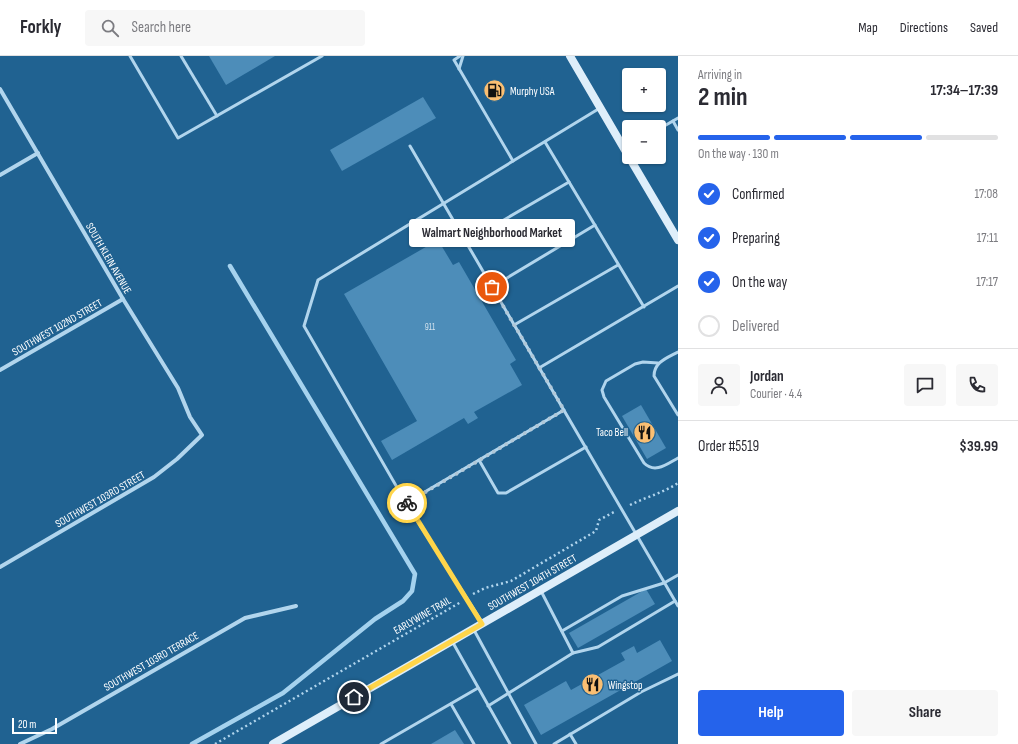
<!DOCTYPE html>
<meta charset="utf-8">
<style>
body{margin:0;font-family:"Sofia Sans Condensed",sans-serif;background:#f7f7f7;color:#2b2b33;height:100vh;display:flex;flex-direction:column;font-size:15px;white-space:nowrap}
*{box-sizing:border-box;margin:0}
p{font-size:13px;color:#7c7c81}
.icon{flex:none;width:22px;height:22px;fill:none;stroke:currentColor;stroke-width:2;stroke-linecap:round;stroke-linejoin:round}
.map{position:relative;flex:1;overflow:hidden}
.details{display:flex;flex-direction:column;background:#fff;width:340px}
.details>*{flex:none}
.controls{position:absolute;left:622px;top:12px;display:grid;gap:8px}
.controls a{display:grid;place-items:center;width:44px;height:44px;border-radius:4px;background:#fff;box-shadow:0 1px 3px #0004;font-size:20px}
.scale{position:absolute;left:12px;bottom:10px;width:45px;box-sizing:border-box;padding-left:4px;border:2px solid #fff;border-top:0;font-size:11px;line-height:14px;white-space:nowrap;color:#fff;-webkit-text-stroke:3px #206291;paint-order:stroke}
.pin{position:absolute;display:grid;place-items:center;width:34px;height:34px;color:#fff;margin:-17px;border:2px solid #fff;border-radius:50%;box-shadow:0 1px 4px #0007}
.courier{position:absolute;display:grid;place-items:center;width:40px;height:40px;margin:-20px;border:3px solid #ffd54a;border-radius:50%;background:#fff;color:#222;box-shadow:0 1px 5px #0007}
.bubble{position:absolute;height:28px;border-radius:4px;background:#fff;box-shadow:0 1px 3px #0004;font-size:13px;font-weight:700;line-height:28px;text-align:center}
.overview em{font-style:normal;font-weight:700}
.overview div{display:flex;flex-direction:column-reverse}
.overview{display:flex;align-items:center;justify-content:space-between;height:68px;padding:0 20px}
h1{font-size:26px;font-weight:700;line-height:30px}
.bar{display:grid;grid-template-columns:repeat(4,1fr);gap:6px 4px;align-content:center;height:48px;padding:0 20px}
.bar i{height:5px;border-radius:3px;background:#e1e1e2}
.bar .on{background:#2563eb}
.bar p{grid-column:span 4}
.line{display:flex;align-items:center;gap:10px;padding:0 20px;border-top:1px solid #e1e1e2}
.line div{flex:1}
.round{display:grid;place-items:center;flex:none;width:42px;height:42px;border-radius:4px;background:#f7f7f7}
ol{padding:0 20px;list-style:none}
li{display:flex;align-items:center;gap:12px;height:44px}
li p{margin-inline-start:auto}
li .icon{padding:4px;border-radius:50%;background:#2563eb;color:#fff;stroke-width:4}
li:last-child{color:#7c7c81}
li i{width:22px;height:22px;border:2px solid #e1e1e2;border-radius:50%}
.primary-button{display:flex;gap:8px;margin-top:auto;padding:8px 20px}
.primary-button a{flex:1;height:46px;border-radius:4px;background:#2563eb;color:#fff;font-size:16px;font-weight:700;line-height:46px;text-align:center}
.primary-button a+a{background:#f7f7f7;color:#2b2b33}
header{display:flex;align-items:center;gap:24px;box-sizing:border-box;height:56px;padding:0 20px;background:#fff;border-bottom:1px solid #e1e1e2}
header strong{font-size:19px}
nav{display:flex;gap:22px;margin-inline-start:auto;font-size:14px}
.search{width:280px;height:36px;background:#f7f7f7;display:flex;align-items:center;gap:10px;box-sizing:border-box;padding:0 14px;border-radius:4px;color:#7c7c81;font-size:15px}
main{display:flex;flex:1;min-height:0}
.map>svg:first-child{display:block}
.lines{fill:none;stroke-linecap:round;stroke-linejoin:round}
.stream{stroke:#a5d2ee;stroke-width:4.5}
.building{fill:#4d8db9}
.path{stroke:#b1d5ed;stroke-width:2.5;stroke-dasharray:2 3;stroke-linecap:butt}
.lane{stroke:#b1d5ed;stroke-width:3}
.street{stroke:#b1d5ed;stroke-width:4}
.secondary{stroke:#deeefa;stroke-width:8}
.done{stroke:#b1c8d8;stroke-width:4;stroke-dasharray:0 7.2}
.route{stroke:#ffd54a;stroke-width:5}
.labels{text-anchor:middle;stroke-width:3;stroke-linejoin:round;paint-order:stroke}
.number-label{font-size:9px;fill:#d2e2ee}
.poi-label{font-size:11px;fill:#fff;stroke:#206291;text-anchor:start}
.street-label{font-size:11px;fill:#fff;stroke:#206291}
</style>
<header>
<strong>Forkly</strong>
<div class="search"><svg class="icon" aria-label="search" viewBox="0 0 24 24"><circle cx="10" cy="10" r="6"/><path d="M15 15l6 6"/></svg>Search here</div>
<nav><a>Map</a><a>Directions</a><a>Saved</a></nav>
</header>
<main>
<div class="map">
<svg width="678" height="688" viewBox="0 0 678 688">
<rect width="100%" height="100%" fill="#206291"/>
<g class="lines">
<polyline class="stream" points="192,688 283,637 375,563 403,545 412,535 415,518 230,210"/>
</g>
<g class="building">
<polygon points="209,0 275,0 226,29"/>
<polygon points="423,41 436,62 342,115 330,94"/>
<polygon points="438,184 453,209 459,206 516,304 510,308 522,329 474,356 478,362 468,368 464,362 392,404 381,385 417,365 344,238"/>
<polygon points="641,349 666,392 647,403 622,360"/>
<polygon points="646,533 655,548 578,592 569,577"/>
<polygon points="660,584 672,605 541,679 524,649 566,625 571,634 625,604 621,597 634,590 637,597"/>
<polygon points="455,674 464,688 431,688"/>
</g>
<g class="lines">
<g class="path">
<path d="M630,449C646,441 663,437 678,427"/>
<polyline points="473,538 485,532 511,525 596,475 599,464 614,456"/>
<polyline points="215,688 461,546"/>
</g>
<g class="lane">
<polyline points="130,0 178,82 322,0"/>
<polyline points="181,0 217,60"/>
<polyline points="460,0 454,4 513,105"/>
<polyline points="459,13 463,0"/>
<polyline points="673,65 678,74"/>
<polyline points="659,73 678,62"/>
<polyline points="545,86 644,251"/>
<polyline points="410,90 678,550"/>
<polyline points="466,186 569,126"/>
<polyline points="492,231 595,169"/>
<polyline points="514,269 618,209"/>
<path d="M678,296C667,302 654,306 654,320L678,359"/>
<path d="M658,307L643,306L635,308L606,325L602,334L604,341L644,407C655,418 667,408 678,402"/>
<polyline points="539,312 678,230"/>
<polyline points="479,404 498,437 506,437 586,391"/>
<polyline points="406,447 564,354"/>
<polyline points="482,566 406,447 304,270 318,224 600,52"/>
<polyline points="474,574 536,688"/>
<polyline points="562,575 622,540 664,527 678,519"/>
<polyline points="452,585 510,688"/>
<polyline points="573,597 598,591 675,545"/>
<polyline points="451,648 474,688"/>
<polyline points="488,650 573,597 541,535"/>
<polyline points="570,678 576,688"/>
<polyline points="381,688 478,632"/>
<polyline points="554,688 641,636 678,618"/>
</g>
<g class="street">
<polyline points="0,33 123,243 178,332 190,361 202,379 177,403 154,421 0,511"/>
<polyline points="0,119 38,97"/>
<polyline points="0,314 123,243"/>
<polyline points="20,688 52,673 245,562 296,550"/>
</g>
<g class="secondary">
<polyline points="570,0 629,101"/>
<polyline points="629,101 678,184"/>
<polyline points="273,688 678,455"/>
</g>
</g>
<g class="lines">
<polyline class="done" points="407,447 564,354 492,231"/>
<polyline class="route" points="354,641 482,568 407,447"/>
</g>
<defs>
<symbol id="fuel-disc" viewBox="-11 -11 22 22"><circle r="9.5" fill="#fabf73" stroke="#206291"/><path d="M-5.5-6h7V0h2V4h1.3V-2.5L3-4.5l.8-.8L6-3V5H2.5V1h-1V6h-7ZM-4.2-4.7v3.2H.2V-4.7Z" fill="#111"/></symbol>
<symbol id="restaurant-disc" viewBox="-11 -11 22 22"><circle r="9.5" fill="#fabf73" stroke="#206291"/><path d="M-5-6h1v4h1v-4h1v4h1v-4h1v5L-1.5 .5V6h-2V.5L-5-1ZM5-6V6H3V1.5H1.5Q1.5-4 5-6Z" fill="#111"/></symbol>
</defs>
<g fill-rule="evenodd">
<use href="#fuel-disc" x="482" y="22" width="25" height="25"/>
<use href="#restaurant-disc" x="632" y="364" width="25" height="25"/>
<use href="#restaurant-disc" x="580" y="616" width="25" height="25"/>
</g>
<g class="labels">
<g class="number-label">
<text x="430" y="274">911</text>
</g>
<g class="poi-label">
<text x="510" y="39">Murphy USA</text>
<text x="628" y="380" text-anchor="end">Taco Bell</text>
<text x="608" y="633">Wingstop</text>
</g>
<g class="street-label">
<text transform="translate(109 202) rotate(60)" y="4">SOUTH KLEIN AVENUE</text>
<text transform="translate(57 271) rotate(-30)" y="4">SOUTHWEST 102ND STREET</text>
<text transform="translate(100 443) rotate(-30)" y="4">SOUTHWEST 103RD STREET</text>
<text transform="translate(532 526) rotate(-30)" y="4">SOUTHWEST 104TH STREET</text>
<text transform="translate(422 559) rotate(-30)" y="4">EARLYWINE TRAIL</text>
<text transform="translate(151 605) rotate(-30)" y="4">SOUTHWEST 103RD TERRACE</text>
</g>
</g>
</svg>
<div class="controls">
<a>+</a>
<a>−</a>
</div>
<div class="scale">20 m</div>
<div class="pin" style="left:492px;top:231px;background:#ea580c"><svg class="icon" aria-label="bag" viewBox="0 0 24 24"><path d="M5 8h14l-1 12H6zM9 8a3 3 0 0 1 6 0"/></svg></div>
<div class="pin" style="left:354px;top:641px;background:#1f2937"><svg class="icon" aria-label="home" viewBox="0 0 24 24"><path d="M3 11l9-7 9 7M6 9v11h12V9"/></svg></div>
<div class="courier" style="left:407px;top:447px"><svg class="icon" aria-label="bike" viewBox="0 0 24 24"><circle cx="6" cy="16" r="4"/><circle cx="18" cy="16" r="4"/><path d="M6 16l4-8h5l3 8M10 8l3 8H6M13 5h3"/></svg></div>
<div class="bubble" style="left:409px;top:163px;width:166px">Walmart Neighborhood Market</div>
</div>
<section class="details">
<div class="overview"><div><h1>2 min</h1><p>Arriving in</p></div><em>17:34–17:39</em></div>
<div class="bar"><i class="on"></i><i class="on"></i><i class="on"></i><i></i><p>On the way · 130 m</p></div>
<ol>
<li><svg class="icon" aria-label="check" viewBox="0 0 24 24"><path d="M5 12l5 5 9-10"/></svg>Confirmed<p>17:08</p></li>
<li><svg class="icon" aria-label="check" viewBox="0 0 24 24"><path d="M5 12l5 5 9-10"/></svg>Preparing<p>17:11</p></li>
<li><svg class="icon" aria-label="check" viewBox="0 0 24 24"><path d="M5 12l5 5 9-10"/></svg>On the way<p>17:17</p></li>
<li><i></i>Delivered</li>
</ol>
<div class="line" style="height:72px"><a class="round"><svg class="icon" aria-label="person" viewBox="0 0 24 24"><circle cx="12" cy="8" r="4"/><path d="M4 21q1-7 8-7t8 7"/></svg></a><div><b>Jordan</b><p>Courier · 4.4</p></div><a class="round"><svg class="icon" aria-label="chat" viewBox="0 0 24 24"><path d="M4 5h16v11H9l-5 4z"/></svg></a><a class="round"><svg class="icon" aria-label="phone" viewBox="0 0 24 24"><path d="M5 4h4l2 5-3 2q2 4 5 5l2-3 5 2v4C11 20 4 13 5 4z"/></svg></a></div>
<div class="line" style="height:52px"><div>Order #5519</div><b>$39.99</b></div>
<div class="primary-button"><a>Help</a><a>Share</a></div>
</section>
</main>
